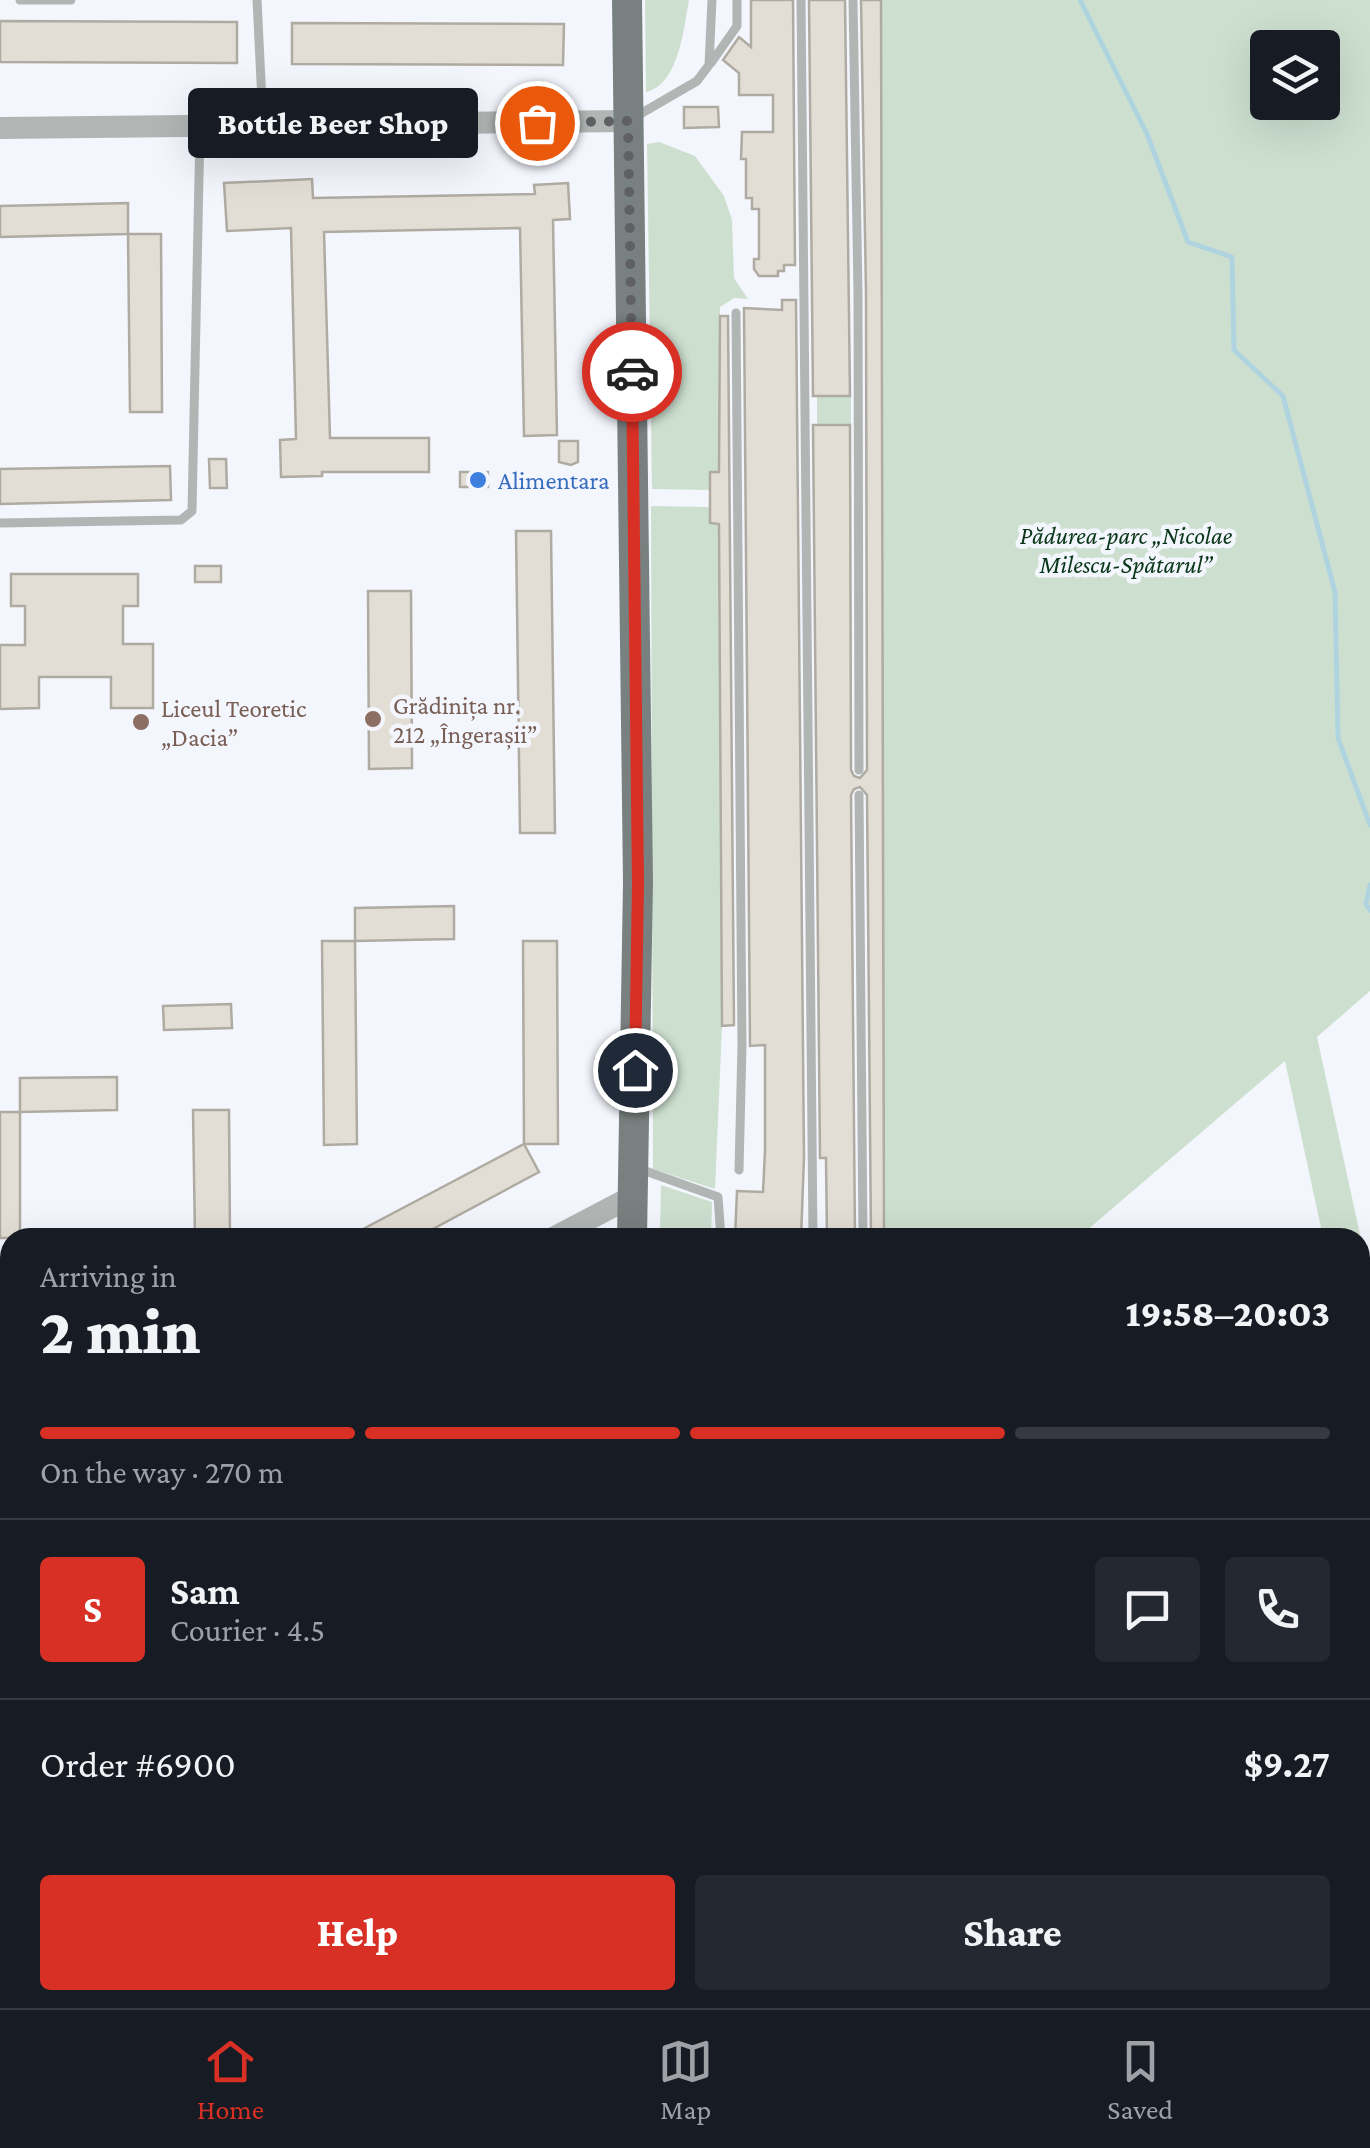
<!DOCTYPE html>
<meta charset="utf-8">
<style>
body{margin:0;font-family:"Crimson Pro",serif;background:#242831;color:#f1f3f6;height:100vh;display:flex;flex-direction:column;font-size:38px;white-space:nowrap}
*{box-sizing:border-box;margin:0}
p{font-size:32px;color:#9ea1a6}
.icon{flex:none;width:55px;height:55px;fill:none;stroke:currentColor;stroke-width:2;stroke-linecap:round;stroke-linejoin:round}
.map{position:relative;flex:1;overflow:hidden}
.drawer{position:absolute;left:0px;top:1228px;width:1370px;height:782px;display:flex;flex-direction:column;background:#171b24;border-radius:30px 30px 0 0;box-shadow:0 10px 40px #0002}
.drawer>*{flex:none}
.tools{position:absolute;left:1250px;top:30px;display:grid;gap:20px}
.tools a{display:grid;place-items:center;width:90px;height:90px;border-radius:10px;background:#171b24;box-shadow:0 10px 40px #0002;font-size:50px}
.pin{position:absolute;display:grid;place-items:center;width:85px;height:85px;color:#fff;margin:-42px;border:5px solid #fff;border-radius:50%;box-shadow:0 2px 10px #0007}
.courier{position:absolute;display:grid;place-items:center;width:100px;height:100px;margin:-50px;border:8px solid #d93025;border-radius:50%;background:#fff;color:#222;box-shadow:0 2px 12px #0007}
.bubble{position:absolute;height:70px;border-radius:10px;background:#171b24;box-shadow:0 10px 40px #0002;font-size:32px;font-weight:800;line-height:70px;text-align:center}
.overview em{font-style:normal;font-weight:800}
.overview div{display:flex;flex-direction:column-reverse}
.overview{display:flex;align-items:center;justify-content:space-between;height:170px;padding:0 40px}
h1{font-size:65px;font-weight:800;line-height:75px}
.bar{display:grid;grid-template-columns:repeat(4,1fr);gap:15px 10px;align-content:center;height:120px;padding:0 40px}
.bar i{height:12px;border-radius:8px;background:#363941}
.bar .current{background:#d93025}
.bar p{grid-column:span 4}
.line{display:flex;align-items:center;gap:25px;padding:0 40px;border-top:2px solid #363941}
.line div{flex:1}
.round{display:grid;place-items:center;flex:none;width:105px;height:105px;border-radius:10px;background:#242831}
.action{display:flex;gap:20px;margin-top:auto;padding:20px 40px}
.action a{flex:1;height:115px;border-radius:10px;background:#d93025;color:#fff;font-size:40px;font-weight:800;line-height:115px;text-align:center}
.action a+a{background:#242831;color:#f1f3f6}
.tabs{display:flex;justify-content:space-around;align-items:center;height:140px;border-top:2px solid #363941;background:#171b24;font-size:28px;color:#9ea1a6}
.tabs a{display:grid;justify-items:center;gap:5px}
.tabs .current{color:#d93025}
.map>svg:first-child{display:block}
.green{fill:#cde0d0;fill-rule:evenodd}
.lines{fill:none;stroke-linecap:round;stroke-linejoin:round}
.stream{stroke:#afd4df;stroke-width:5}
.building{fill:#e3ded5;stroke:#b0aba2;stroke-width:2.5}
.service{stroke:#b1b6b5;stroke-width:9}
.minor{stroke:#b1b6b5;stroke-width:18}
.tertiary{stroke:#b1b6b5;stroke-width:22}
.secondary{stroke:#909795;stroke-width:25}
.primary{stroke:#78817f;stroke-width:30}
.done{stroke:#5e6064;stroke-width:10;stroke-dasharray:0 18}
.route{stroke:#d93025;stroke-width:12}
.shop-dot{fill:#3f7fe0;stroke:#f4f6fd;stroke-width:4}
.education-dot{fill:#8d6e63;stroke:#f4f6fd;stroke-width:4}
.labels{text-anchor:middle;stroke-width:9;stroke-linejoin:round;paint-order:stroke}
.shop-label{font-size:25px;fill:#366cbe;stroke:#f4f6fd;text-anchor:start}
.park-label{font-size:25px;font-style:italic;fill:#093618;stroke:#f4f6fd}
.education-label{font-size:25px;fill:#785e54;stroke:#f4f6fd;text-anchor:start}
</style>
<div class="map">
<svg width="1370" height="2008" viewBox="0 0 1370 2008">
<rect width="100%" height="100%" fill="#f4f6fd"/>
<g class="green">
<path d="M645,0H689C684,27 679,85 646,92Z"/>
<path d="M881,0H1370V991L1317,1037L1370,1280V1573L1360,1582V1238L1323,1237L1285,1061L1079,1237H884ZM1268,48H1322V102H1268Z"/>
<polygon points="659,142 695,156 724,196 732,220 734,278 748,299 734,298 720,307 719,472 710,490 652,489 647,144"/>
<rect x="817" y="396" width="34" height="29"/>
<polygon points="651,506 710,507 710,522 719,524 722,1026 715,1189 653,1169"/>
<polygon points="661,1185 712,1202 711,1237 681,1237 660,1229"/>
<polygon points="1370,1859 1370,1952 1360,1938 1360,1863"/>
<polygon points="273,2000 566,2000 566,2008 256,2008"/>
<polygon points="607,2000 809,2000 798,2008 606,2008"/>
</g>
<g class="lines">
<g class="stream">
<polyline points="1080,0 1147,134 1188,242 1232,257 1234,350 1283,396 1335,592 1338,738 1370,825"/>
<polyline points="1370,885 1366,904 1370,910"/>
<polyline points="1360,1895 1370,1899"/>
</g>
</g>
<g class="building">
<polygon points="751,0 793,0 795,265 784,265 784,271 778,271 778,276 759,276 754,269 754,259 759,259 759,209 752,209 752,198 746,198 746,159 741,159 742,132 773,132 773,95 739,95 739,73 723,60 739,37 751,47"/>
<polygon points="809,0 845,0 850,396 813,396"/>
<polygon points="861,0 881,0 884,1238 871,1238 867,795 860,787 854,789 851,795 855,1238 827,1238 826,1158 820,1158 813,425 850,425 851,770 854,776 860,778 867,770 866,293"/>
<polygon points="0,21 237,22 237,63 0,62"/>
<polygon points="292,23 564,24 563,65 292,64"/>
<polygon points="684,107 718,107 719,127 684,128"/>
<polygon points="312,179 313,198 535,194 534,185 568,183 570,219 553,220 557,435 524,436 520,228 324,232 330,438 429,438 429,472 322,472 322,476 281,477 280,440 296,439 291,228 227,231 224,183"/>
<polygon points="128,203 128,234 0,237 0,206"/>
<polygon points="128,234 161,234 162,412 130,412"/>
<polygon points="782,300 796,300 804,1158 801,1238 735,1238 737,1191 763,1192 765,1150 765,1045 750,1046 744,308 782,310"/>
<polygon points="720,316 728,316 734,1025 722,1026 719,524 710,523 710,472 719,472"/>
<polygon points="559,441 578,441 578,462 571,465 559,462"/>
<polygon points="209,459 226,459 227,488 210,488"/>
<polygon points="170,466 171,500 0,504 0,469"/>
<rect x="460" y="472" width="28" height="15"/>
<polygon points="516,531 551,531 555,833 520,833"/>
<rect x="195" y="566" width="26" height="16"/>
<polygon points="11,574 138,574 138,606 123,606 123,644 153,644 153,708 111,708 111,677 39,677 39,708 0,709 0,645 25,645 25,606 11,606"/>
<polygon points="368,591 411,591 412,768 369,769"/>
<polygon points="454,906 454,939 355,941 355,908"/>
<polygon points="322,941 355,941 357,1144 324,1145"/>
<polygon points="523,941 557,941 558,1144 524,1144"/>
<polygon points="231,1004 232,1028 164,1030 163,1006"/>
<polygon points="117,1077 117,1110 20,1112 20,1078"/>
<polygon points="193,1110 229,1110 230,1238 195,1238"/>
<rect x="0" y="1112" width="20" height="126"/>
<polygon points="524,1144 539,1172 416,1238 346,1238"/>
</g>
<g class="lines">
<g class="service">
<polyline points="20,0 71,0"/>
<polyline points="257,0 263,122"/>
<polyline points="801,0 813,1238"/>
<polyline points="853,0 858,293 859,770"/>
<polyline points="711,63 737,26 737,0"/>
<polyline points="635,117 697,81 709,65 712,0"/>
<polyline points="736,313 742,1046 739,1170"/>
<polyline points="0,523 181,520 192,511 200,130"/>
<polyline points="859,795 863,1238"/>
<polyline points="637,1168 718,1197 721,1238"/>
<polyline points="0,1432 10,1448"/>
<polyline points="811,2008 822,2000"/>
</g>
<polyline class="minor" points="0,1676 10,1658"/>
<g class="tertiary">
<polyline points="0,128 628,121"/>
<polyline points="553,1238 633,1196"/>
<polyline points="0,1529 10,1524"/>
</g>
<g class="secondary">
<polyline points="1360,1838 1370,1834"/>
<polyline points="945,2008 965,2000"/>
</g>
<g class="primary">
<polyline points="627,0 638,883 632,1238"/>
<polyline points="587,2008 588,2000"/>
</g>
</g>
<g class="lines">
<polyline class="done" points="537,123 628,121 632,372"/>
<polyline class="route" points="632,372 638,884 635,1070"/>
</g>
<circle class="shop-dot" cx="478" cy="480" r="10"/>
<g class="education-dot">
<circle cx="373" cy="719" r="10"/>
<circle cx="141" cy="722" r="10"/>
</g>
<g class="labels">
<g class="shop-label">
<text x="498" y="489">Alimentara</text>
</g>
<g class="park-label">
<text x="1126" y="544">Pădurea-parc „Nicolae<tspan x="1126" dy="29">Milescu-Spătarul”</tspan></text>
</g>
<g class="education-label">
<text x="393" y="714">Grădinița nr.<tspan x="393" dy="29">212 „Îngerașii”</tspan></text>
<text x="161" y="717">Liceul Teoretic<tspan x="161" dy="29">„Dacia”</tspan></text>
</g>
</g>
</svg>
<div class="tools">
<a><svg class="icon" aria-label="layers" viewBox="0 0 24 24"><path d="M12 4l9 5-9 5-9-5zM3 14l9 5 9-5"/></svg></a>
</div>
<div class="pin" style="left:537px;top:123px;background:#ea580c"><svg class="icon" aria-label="bag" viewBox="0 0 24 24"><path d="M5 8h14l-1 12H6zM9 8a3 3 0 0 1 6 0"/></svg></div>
<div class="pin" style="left:635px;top:1070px;background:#1f2937"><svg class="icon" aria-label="home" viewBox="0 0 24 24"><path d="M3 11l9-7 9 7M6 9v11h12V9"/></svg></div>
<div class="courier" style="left:632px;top:372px"><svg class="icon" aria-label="car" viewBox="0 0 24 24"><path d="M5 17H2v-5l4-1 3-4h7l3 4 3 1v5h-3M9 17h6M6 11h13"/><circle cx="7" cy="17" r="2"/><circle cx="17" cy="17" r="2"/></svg></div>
<div class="bubble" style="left:188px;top:88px;width:290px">Bottle Beer Shop</div>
<section class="drawer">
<div class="overview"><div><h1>2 min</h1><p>Arriving in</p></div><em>19:58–20:03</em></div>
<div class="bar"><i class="current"></i><i class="current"></i><i class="current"></i><i></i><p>On the way · 270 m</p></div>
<div class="line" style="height:180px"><b class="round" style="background:#d93025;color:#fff">S</b><div><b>Sam</b><p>Courier · 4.5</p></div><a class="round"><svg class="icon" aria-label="chat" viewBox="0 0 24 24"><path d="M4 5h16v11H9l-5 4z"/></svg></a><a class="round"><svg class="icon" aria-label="phone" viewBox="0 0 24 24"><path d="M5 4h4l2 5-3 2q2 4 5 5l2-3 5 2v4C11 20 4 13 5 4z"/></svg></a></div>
<div class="line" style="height:130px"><div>Order #6900</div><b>$9.27</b></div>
<div class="action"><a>Help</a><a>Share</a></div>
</section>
</div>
<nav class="tabs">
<a class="current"><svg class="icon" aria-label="home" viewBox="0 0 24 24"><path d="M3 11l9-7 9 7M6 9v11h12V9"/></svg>Home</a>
<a><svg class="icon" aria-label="map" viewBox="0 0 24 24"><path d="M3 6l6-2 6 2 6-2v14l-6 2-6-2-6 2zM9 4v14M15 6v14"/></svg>Map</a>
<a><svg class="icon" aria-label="saved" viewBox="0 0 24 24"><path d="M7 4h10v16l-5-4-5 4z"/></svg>Saved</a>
</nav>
